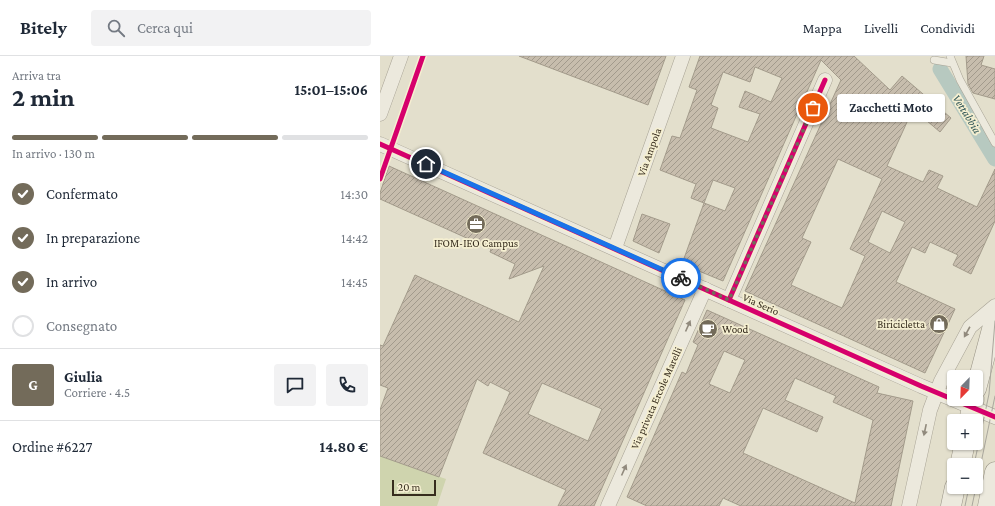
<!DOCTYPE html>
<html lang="it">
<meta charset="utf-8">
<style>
body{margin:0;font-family:"Crimson Pro",serif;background:#f2f2f3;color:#1f2937;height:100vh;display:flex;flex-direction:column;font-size:15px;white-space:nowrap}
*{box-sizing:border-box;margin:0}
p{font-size:13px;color:#747a83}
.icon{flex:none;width:22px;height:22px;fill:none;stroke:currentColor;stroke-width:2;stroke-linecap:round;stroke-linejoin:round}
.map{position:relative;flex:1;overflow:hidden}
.details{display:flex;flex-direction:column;background:#fff;width:380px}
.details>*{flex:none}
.needle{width:26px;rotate:203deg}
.fabs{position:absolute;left:567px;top:314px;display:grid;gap:8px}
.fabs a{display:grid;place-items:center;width:36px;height:36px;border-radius:4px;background:#fff;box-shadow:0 1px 3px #0004;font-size:20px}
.scale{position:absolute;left:12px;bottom:10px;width:44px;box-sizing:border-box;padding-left:4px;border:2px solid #362c1d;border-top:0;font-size:11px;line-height:14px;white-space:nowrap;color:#362c1d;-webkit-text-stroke:3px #f5efd1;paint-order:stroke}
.pin{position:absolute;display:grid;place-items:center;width:34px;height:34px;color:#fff;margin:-17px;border:2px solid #fff;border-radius:50%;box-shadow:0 1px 4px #0007}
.courier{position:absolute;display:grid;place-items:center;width:40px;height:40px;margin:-20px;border:3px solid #1a73e8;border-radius:50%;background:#fff;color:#222;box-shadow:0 1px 5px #0007}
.bubble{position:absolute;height:28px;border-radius:4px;background:#fff;box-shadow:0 1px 3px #0004;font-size:13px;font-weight:700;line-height:28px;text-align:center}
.overview em{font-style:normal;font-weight:700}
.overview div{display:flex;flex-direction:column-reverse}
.overview{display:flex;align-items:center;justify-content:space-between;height:68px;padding:0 12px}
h1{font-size:26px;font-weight:700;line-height:30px}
.bar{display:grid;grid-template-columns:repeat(4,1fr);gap:6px 4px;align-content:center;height:48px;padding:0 12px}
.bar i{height:5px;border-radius:3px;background:#e0e1e3}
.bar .on{background:#736b5a}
.bar p{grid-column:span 4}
.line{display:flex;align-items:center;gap:10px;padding:0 12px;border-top:1px solid #e0e1e3}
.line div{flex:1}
.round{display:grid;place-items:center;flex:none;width:42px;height:42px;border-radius:4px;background:#f2f2f3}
ol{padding:0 12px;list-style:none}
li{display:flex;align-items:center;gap:12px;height:44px}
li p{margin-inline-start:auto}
li .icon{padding:4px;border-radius:50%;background:#736b5a;color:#fff;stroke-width:4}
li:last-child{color:#747a83}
li i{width:22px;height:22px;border:2px solid #e0e1e3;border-radius:50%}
header{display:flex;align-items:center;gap:24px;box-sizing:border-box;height:56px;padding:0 20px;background:#fff;border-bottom:1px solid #e0e1e3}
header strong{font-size:19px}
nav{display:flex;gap:22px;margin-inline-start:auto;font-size:14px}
.search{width:280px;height:36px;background:#f2f2f3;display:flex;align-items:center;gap:10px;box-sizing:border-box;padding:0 14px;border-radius:4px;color:#747a83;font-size:15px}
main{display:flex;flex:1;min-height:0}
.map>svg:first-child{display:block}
.green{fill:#cfd4ae}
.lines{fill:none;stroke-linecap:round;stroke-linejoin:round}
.canal{stroke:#b7c9c0;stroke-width:15}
.building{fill:url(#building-hatch);stroke:#a39b8b;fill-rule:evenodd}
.lane-casing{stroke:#a8a395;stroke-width:8}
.street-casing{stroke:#a8a395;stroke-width:15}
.secondary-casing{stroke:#989385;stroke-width:21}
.lane{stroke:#ece9dd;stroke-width:7}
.street{stroke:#ece9dd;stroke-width:14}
.secondary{stroke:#ece9dd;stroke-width:20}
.tram{stroke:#aaa79d;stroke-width:1}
.cycleway-casing{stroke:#f5efd1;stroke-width:8}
.cycleway{stroke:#d6006c;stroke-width:5}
.oneway{fill:#918a7d}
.done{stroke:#736b5a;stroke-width:4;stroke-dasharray:0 7.2}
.route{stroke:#1a73e8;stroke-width:5}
.labels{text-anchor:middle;stroke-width:3.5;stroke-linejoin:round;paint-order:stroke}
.street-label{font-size:11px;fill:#362c1d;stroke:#f5efd1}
.poi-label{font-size:11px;fill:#362c1d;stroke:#f5efd1}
.water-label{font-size:12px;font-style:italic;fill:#2d5456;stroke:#f5efd1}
</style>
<header>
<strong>Bitely</strong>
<div class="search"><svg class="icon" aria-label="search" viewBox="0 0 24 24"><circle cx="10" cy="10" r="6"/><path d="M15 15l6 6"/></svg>Cerca qui</div>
<nav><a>Mappa</a><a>Livelli</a><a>Condividi</a></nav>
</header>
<main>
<section class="details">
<div class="overview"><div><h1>2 min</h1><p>Arriva tra</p></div><em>15:01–15:06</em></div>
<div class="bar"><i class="on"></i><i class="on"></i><i class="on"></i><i></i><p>In arrivo · 130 m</p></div>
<ol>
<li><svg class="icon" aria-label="check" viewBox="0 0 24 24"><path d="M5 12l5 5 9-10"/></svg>Confermato<p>14:30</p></li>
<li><svg class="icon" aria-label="check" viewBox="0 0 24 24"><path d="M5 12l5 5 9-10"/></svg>In preparazione<p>14:42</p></li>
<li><svg class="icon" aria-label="check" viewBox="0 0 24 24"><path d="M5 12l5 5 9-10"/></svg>In arrivo<p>14:45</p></li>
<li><i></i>Consegnato</li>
</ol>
<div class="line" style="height:72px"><b class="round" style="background:#736b5a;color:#fff">G</b><div><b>Giulia</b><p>Corriere · 4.5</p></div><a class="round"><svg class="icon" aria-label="chat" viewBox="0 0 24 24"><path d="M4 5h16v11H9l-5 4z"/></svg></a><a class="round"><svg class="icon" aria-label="phone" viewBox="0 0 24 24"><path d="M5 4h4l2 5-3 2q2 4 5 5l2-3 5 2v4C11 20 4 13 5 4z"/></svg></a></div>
<div class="line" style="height:52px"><div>Ordine #6227</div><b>14.80 €</b></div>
</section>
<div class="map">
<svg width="615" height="450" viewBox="0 0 615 450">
<defs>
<pattern id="building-hatch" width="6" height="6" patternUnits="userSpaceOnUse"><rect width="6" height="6" fill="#c7bdad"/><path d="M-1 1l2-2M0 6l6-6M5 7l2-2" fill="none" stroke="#a29a8c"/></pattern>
</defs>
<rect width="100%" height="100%" fill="#e3dfcc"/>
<polygon class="green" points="0,400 66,423 57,450 0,450"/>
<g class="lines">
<polyline class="canal" points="560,13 615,103"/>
</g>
<g class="building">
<polygon points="139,0 286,0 268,49"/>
<path d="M320,0H474L510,34L522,20L571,62L560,76L533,53L507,110L543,126L549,114L563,120L557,132L597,151L615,113V165L591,218L573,209L578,199L550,186L545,197L532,191L516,226L575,253L545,317L365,235L461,24L441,4L343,225L302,208L324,147L311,142L316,128L280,114L292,80L300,82L317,34L309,31ZM375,11L402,22L391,46L365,35L359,51L380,58L368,86L331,72L338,52L331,49L343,16L370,26ZM458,103L502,123L470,193L485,200L462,252L411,229L431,186L422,182ZM333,124L355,132L345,155L324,147ZM502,155L525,166L510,197L488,186Z"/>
<polygon points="586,0 604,0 601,9 615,13 615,43 593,37 588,28"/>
<path d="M9,110L305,244L214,450H178L186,434L103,397L130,336L110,326L108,330L97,323L59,421L0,400V354L8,332L0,329V289L3,290L35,219L139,266L164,210L129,223L135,208L110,196L111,193L0,143V137ZM162,327L222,353L208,385L148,358Z"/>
<polygon points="262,158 290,168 279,197 253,185"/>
<path d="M327,254L499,331L497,337L533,345L511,450H361L343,442L339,450H267L247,441L302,316L306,318L318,289L313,286ZM344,295L365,304L350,337L329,328ZM415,322L456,340L453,346L493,364L475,447L363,397L383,352L437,376L443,361L405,344Z"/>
</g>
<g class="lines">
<defs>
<g id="lane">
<polyline points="570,0 580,24 615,87"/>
<polyline points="554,4 572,7"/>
</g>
<g id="street">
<polyline points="0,58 21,0"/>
<polyline points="0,88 541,330 615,361"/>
<polyline points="235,192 303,0"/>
<polyline points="349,244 445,24"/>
<polyline points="228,450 325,233"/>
<polyline points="529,450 550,354 561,325 590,271 615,250"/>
</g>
<g id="secondary">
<polyline points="596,333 615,262"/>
<polyline points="589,365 594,343"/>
<polyline points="580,409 585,387"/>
<polyline points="571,450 575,431"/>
<polyline points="608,450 615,416"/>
</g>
</defs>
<use href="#lane" class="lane-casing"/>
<use href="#street" class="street-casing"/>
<use href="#secondary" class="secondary-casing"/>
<use href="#lane" class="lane"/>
<use href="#street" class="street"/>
<use href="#secondary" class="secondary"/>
<g class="tram">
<polyline points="594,409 609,338 615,265"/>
<polyline points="596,431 615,340"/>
<polyline points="585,450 589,431"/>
<polyline points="592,450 596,431"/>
</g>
<defs>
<g id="cycleway">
<polyline points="0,88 541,330 615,361"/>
<polyline points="0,123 43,0"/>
<polyline points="349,244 445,24"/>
</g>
</defs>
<use href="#cycleway" class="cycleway-casing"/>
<use href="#cycleway" class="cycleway"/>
</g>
<defs><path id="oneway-solid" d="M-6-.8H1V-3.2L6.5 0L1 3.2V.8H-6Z"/></defs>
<g class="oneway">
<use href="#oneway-solid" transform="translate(308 270) rotate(-66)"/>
<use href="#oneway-solid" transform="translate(587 276) rotate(119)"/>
<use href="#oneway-solid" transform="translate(545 374) rotate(102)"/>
<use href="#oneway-solid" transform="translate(244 414) rotate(-66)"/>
</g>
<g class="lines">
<polyline class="done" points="301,222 349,244 433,52"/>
<polyline class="route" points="46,108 301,222"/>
</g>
<defs>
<symbol id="office-disc" viewBox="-11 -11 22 22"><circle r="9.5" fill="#736b5a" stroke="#f5efd1"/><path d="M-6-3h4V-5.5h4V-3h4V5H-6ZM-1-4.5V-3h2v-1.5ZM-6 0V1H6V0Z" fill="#fff"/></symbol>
<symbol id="shop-disc" viewBox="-11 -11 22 22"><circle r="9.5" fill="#736b5a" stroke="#f5efd1"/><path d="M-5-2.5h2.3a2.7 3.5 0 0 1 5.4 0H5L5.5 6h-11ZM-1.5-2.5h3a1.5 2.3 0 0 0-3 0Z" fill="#fff"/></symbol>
<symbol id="cafe-disc" viewBox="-11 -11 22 22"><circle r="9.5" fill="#736b5a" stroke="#f5efd1"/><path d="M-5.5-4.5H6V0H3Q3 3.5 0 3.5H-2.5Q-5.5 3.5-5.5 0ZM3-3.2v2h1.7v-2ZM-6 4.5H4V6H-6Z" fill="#fff"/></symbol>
</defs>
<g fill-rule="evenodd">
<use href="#office-disc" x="85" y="157" width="22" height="22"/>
<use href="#shop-disc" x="548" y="257" width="22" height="22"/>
<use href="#cafe-disc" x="317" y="262" width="22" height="22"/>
</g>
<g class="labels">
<g class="street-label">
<text transform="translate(269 96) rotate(-70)" y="4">Via Ampola</text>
<text transform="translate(381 248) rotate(24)" y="4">Via Serio</text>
<text transform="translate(276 342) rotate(-66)" y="4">Via privata Ercole Marelli</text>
</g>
<g class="poi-label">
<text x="96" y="191">IFOM-IEO Campus</text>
<text x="545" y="272" text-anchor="end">Biricicletta</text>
<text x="342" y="277" text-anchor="start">Wood</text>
</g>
<g class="water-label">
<text transform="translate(587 58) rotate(58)" y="4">Vettabbia</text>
</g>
</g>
</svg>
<div class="fabs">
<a><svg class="needle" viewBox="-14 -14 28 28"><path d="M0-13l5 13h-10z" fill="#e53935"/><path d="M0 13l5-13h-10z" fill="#747a83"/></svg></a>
<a>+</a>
<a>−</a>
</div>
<div class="scale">20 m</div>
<div class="pin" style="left:433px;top:52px;background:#ea580c"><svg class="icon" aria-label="bag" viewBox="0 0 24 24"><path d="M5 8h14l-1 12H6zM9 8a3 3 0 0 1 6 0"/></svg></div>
<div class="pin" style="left:46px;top:108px;background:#1f2937"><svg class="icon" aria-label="home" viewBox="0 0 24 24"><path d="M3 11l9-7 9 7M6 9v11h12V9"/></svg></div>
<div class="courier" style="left:301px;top:222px"><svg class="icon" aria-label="bike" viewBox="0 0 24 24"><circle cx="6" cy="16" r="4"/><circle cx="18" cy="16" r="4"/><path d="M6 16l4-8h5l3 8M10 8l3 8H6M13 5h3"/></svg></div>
<div class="bubble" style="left:457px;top:38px;width:108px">Zacchetti Moto</div>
</div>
</main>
